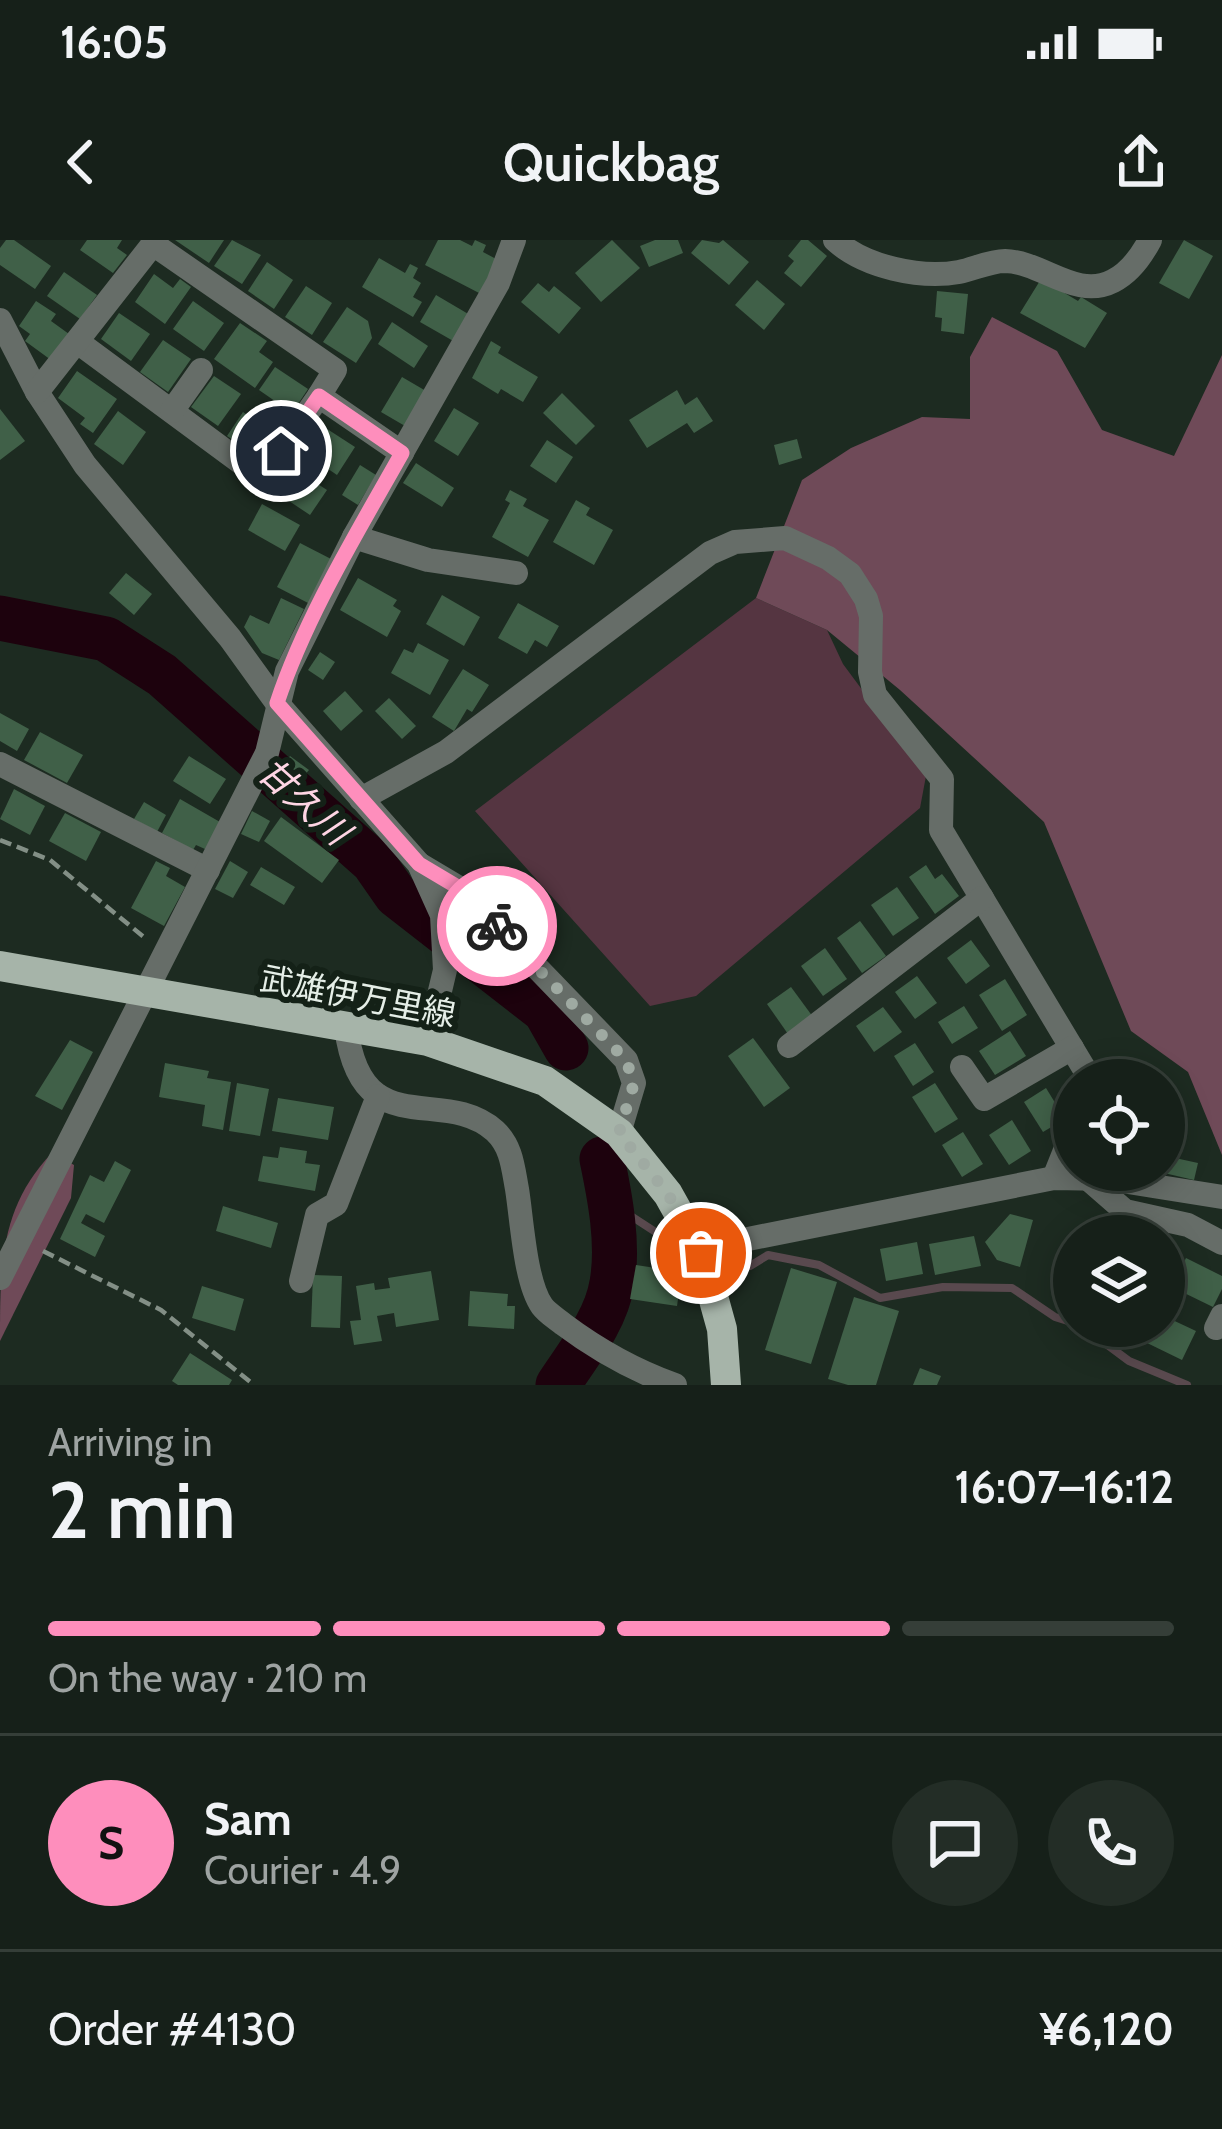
<!DOCTYPE html>
<meta charset="utf-8">
<style>
body{margin:0;font-family:Cabin,"Noto Sans JP",sans-serif;background:#232d26;color:#f1f3f6;height:100vh;display:flex;flex-direction:column;font-size:45px;white-space:nowrap}
*{box-sizing:border-box;margin:0}
p{font-size:39px;color:#9ea3a2}
.icon{flex:none;width:66px;height:66px;fill:none;stroke:currentColor;stroke-width:2;stroke-linecap:round;stroke-linejoin:round}
.map{position:relative;height:1145px;overflow:hidden}
.sheet{display:flex;flex-direction:column;background:#162019;flex:1}
.sheet>*{flex:none}
.buttons{position:absolute;left:1053px;top:819px;display:grid;gap:24px}
.buttons a{display:grid;place-items:center;width:132px;height:132px;border-radius:50%;background:#162019;box-shadow:0 6px 30px #0003,0 0 0 3px #353e38;font-size:60px}
.pin{position:absolute;display:grid;place-items:center;width:102px;height:102px;color:#fff;margin:-51px;border:6px solid #fff;border-radius:50%;box-shadow:0 3px 12px #0007}
.courier{position:absolute;display:grid;place-items:center;width:120px;height:120px;margin:-60px;border:9px solid #fe8ebc;border-radius:50%;background:#fff;color:#222;box-shadow:0 3px 15px #0007}
.overview em{font-style:normal;font-weight:600}
.overview div{display:flex;flex-direction:column-reverse}
.overview{display:flex;align-items:center;justify-content:space-between;height:204px;padding:0 48px}
h1{font-size:78px;font-weight:600;line-height:90px}
.bar{display:grid;grid-template-columns:repeat(4,1fr);gap:18px 12px;align-content:center;height:144px;padding:0 48px}
.bar i{height:15px;border-radius:9px;background:#353e38}
.bar .on{background:#fe8ebc}
.bar p{grid-column:span 4}
.line{display:flex;align-items:center;gap:30px;padding:0 48px;border-top:3px solid #353e38}
.line div{flex:1}
.round{display:grid;place-items:center;flex:none;width:126px;height:126px;border-radius:63px;background:#232d26}
.status{display:flex;justify-content:space-between;align-items:center;height:84px;padding:0 60px;background:#162019;direction:ltr}
.status svg{height:33px;fill:currentColor}
header{display:flex;justify-content:space-between;align-items:center;height:156px;padding:0 48px;background:#162019;font-size:54px;font-weight:600}
.map>svg:first-child{display:block}
.green{fill:#553541}
.forest{fill:#6f4a58}
.lines{fill:none;stroke-linecap:round;stroke-linejoin:round}
.stream{stroke:#59494e;stroke-width:8}
.river{stroke:#1d020d;stroke-width:45}
.building{fill:#406048}
.path{stroke:#838f86;stroke-width:4.5;stroke-dasharray:12 6;stroke-linecap:butt}
.street{stroke:#666d68;stroke-width:24}
.primary{stroke:#a6b4a9;stroke-width:30}
.done{stroke:#9faaa2;stroke-width:12;stroke-dasharray:0 21.6}
.route{stroke:#fe8ebc;stroke-width:15}
.labels{text-anchor:middle;stroke-width:12;stroke-linejoin:round;paint-order:stroke}
.street-label{font-size:33px;fill:#e5eee7;stroke:#142117}
.water-label{font-size:36px;font-style:italic;fill:#ffd5e4;stroke:#142117}
</style>
<div class="status"><b>16:05</b><svg viewBox="0 0 49 12"><path d="M0 12V9h3v3zM5 12V6h3v6zM10 12V3h3v9zM15 12V0h3v12zM26 1h20v11H26zM47 4h2v5h-2z"/></svg></div>
<header><svg class="icon" aria-label="back" viewBox="0 0 24 24"><path d="M15 5l-7 7 7 7"/></svg>Quickbag<svg class="icon" aria-label="share" viewBox="0 0 24 24"><path d="M12 15V3M7 8l5-5 5 5M5 13v7h14v-7"/></svg></header>
<div class="map">
<svg width="1222" height="1145" viewBox="0 0 1222 1145">
<rect width="100%" height="100%" fill="#1d2b21"/>
<polygon class="green" points="756,358 827,390 843,424 926,536 920,568 696,756 650,766 475,571"/>
<g class="forest">
<polygon points="992,77 1057,111 1102,190 1174,216 1222,115 1222,915 1188,832 1131,791 1044,582 900,450 827,390 756,358 802,240 851,208 922,177 970,179 970,117"/>
<path d="M52,913L74,925L71,958L0,1101C0,1025 0,967 52,913Z"/>
</g>
<g class="lines">
<g class="stream">
<polyline points="611,963 654,991"/>
<polyline points="750,1026 768,1015 819,1025 880,1058 943,1047 1012,1048 1055,1077 1074,1083"/>
<polyline points="1082,1086 1129,1121 1187,1145"/>
</g>
<g class="river">
<polyline points="0,378 106,399 162,435 373,622 396,655 545,771 566,808"/>
<path d="M558,1145C578,1114 606,1081 612,1043C619,1004 610,957 602,919"/>
</g>
</g>
<g class="building">
<polygon points="6,0 14,0 51,26 35,49 0,25 0,8"/>
<polygon points="87,0 122,0 117,8 127,15 113,33 80,10"/>
<polygon points="175,0 224,0 209,23"/>
<polygon points="232,0 261,15 242,44 214,26"/>
<polygon points="438,0 460,0 472,6 475,0 486,5 483,12 498,20 481,54 425,25"/>
<polygon points="612,0 640,28 601,62 575,33"/>
<polygon points="655,0 678,0 683,13 649,27 640,6"/>
<polygon points="702,0 719,3 723,0 749,22 729,45 691,13"/>
<polygon points="801,0 808,0 827,16 801,47 784,33 794,21 788,16"/>
<polygon points="1184,0 1213,16 1189,59 1159,43"/>
<polygon points="379,18 405,33 410,24 418,28 413,38 421,43 413,57 422,62 413,77 362,47"/>
<polygon points="267,22 293,40 274,69 248,51"/>
<polygon points="64,32 97,55 80,79 47,56"/>
<polygon points="154,34 173,48 180,39 191,47 165,84 135,62"/>
<polygon points="1041,39 1078,61 1081,57 1107,73 1085,108 1020,73"/>
<polygon points="757,40 785,64 764,90 735,65"/>
<polygon points="538,43 549,52 554,46 581,68 559,94 521,62"/>
<polygon points="306,46 332,63 312,95 285,77"/>
<polygon points="937,51 968,54 964,94 941,91 942,78 935,77"/>
<polygon points="436,55 470,75 455,102 420,82"/>
<polygon points="36,61 56,74 51,81 69,94 51,120 25,101 30,94 19,86"/>
<polygon points="193,61 224,83 204,111 173,89"/>
<polygon points="347,67 368,81 372,98 356,123 323,102"/>
<polygon points="119,73 150,94 131,121 101,99"/>
<polygon points="392,82 428,106 414,128 378,104"/>
<polygon points="240,83 267,101 259,112 273,122 255,148 214,119"/>
<polygon points="163,100 191,119 168,152 140,132"/>
<polygon points="491,101 501,107 498,113 538,137 523,162 501,149 498,154 472,138"/>
<polygon points="275,127 308,149 292,173 259,150"/>
<polygon points="77,131 117,159 93,193 80,184 85,178 58,158"/>
<polygon points="214,136 241,154 218,186 191,167"/>
<polygon points="402,137 426,151 405,186 381,172"/>
<polygon points="677,150 685,165 697,157 713,181 694,193 687,183 647,208 629,180"/>
<polygon points="562,153 595,186 576,205 543,173"/>
<polygon points="454,168 479,183 458,216 434,201"/>
<polygon points="0,169 25,201 0,220"/>
<polygon points="118,171 146,192 123,225 94,204"/>
<polygon points="243,172 276,195 260,218 227,196"/>
<polygon points="321,185 355,207 337,235 303,212"/>
<polygon points="797,199 802,218 779,225 774,205"/>
<polygon points="547,200 573,217 556,243 530,226"/>
<polygon points="416,223 454,248 442,267 403,243"/>
<polygon points="360,225 376,235 358,265 342,255"/>
<polygon points="290,226 327,250 310,275 274,251"/>
<polygon points="510,250 527,259 523,266 549,280 528,317 492,297 510,263 505,260"/>
<polygon points="576,260 590,268 586,275 613,290 594,325 553,302"/>
<polygon points="262,264 300,285 285,311 248,290"/>
<polygon points="300,303 333,320 310,364 277,347"/>
<polygon points="126,333 152,354 134,375 109,353"/>
<polygon points="358,338 397,360 393,366 401,371 387,397 340,370"/>
<polygon points="442,355 480,377 464,406 426,384"/>
<polygon points="281,358 304,369 279,420 262,413 244,387 250,375 269,384"/>
<polygon points="518,363 559,386 547,407 535,400 527,414 498,398"/>
<polygon points="418,403 449,420 430,455 391,433 404,409 413,413"/>
<polygon points="320,412 335,422 323,440 308,430"/>
<polygon points="463,429 489,445 472,472 467,469 454,491 432,477"/>
<polygon points="345,451 363,471 341,491 323,471"/>
<polygon points="389,458 416,486 402,499 375,471"/>
<polygon points="0,473 29,489 17,511 0,501"/>
<polygon points="40,492 83,515 67,543 24,520"/>
<polygon points="189,516 226,539 210,564 173,541"/>
<polygon points="290,516 309,530 301,539 283,525"/>
<polygon points="14,549 45,566 30,595 0,579"/>
<polygon points="180,559 220,582 205,609 196,605 193,610 162,593"/>
<polygon points="144,562 166,575 157,592 134,579"/>
<polygon points="252,571 270,581 259,602 241,594"/>
<polygon points="65,573 101,592 86,621 49,601"/>
<polygon points="281,577 339,620 322,643 264,601"/>
<polygon points="156,621 170,628 166,636 185,647 164,686 131,668"/>
<polygon points="230,621 248,632 233,658 215,649"/>
<polygon points="926,625 935,639 942,634 959,656 935,674 909,637"/>
<polygon points="261,627 295,647 284,665 250,645"/>
<polygon points="897,647 919,678 893,696 871,665"/>
<polygon points="860,681 886,716 862,733 837,698"/>
<polygon points="971,700 990,726 966,744 947,718"/>
<polygon points="825,708 847,739 823,756 801,726"/>
<polygon points="917,736 937,763 915,779 895,752"/>
<polygon points="1005,739 1027,775 1002,791 979,755"/>
<polygon points="791,747 813,777 788,794 767,764"/>
<polygon points="964,766 978,788 952,804 938,782"/>
<polygon points="883,767 902,792 874,812 856,786"/>
<polygon points="1010,791 1026,816 995,835 979,811"/>
<polygon points="753,798 790,848 764,867 728,816"/>
<polygon points="70,800 93,812 62,870 35,856"/>
<polygon points="915,803 934,832 913,846 894,816"/>
<polygon points="165,823 209,831 207,838 231,842 223,890 202,886 205,865 159,857"/>
<polygon points="237,843 269,849 260,896 229,891"/>
<polygon points="935,843 958,879 935,893 912,857"/>
<polygon points="1046,848 1065,879 1043,892 1024,862"/>
<polygon points="278,858 334,867 328,900 272,891"/>
<polygon points="1012,880 1031,911 1009,925 989,895"/>
<polygon points="963,892 983,924 962,937 942,905"/>
<polygon points="280,907 307,911 305,923 320,925 315,951 258,941 263,916 278,918"/>
<polygon points="1166,916 1198,923 1194,940 1164,933"/>
<polygon points="115,921 131,930 104,983 86,974 81,983 105,996 95,1017 60,999 90,935 104,942"/>
<polygon points="223,966 278,983 271,1008 216,991"/>
<polygon points="1010,974 1033,980 1020,1027 997,1020 985,1002"/>
<polygon points="974,996 981,1026 935,1035 929,1004"/>
<polygon points="917,1002 923,1034 886,1041 880,1009"/>
<polygon points="1186,1018 1222,1036 1222,1049 1213,1067 1172,1047"/>
<polygon points="636,1025 682,1032 677,1066 630,1059"/>
<polygon points="791,1028 837,1042 811,1124 765,1110"/>
<polygon points="431,1031 439,1080 396,1087 394,1073 377,1076 382,1101 354,1105 350,1081 361,1080 356,1046 374,1043 375,1050 390,1048 388,1038"/>
<polygon points="313,1035 342,1036 340,1088 311,1087"/>
<polygon points="202,1046 244,1059 235,1091 192,1078"/>
<polygon points="470,1051 508,1054 507,1066 515,1066 514,1089 468,1086"/>
<polygon points="854,1057 899,1071 876,1145 848,1145 828,1139"/>
<polygon points="1164,1076 1196,1091 1182,1120 1143,1101 1150,1086 1164,1086"/>
<polygon points="190,1113 232,1140 229,1145 178,1145 172,1141"/>
<polygon points="920,1128 941,1136 937,1145 913,1145"/>
</g>
<g class="lines">
<g class="path">
<polyline points="0,600 50,620 145,698"/>
<polyline points="43,1011 161,1070 254,1145"/>
</g>
<g class="street">
<path d="M835,0C864,27 921,39 959,32C974,29 990,21 1005,21C1043,22 1076,60 1113,41C1129,33 1142,15 1150,0"/>
<polyline points="0,80 37,152 85,225 230,398 277,463 419,624 442,675 445,730 428,801"/>
<polyline points="79,103 262,238 319,156 402,213"/>
<polyline points="37,152 153,4 335,130 319,156"/>
<polyline points="172,171 201,130"/>
<polyline points="354,297 428,320 516,333"/>
<polyline points="0,524 208,630"/>
<polyline points="361,559 446,512 710,313 735,302 785,298 828,318 850,334 866,359 871,376 870,432 875,455 942,539 941,590 1091,840"/>
<polyline points="419,624 461,649 626,820 634,843 619,893"/>
<path d="M346,787C361,906 442,844 495,891C512,907 513,928 517,949C522,980 525,1042 542,1066C547,1073 557,1079 563,1084C599,1111 633,1130 675,1145"/>
<polyline points="789,806 982,658"/>
<polyline points="962,827 984,859 1072,808"/>
<polyline points="1086,937 1125,971 1188,985 1222,1003"/>
<polyline points="1054,938 1074,888"/>
<polyline points="701,1013 748,999 1054,938 1109,939 1222,957"/>
<polyline points="0,1038 267,513 287,431 354,297 498,43 514,0"/>
<polyline points="301,1041 317,975 336,964 378,856"/>
<polyline points="1216,1088 1222,1076"/>
</g>
<polyline class="primary" points="0,726 428,801 545,841 619,893 668,954 701,1013 722,1089 726,1145"/>
</g>
<g class="lines">
<polyline class="done" points="497,686 626,820 634,843 619,893 668,954 701,1013"/>
<path class="route" d="M281,211L319,156L402,213C357,293 306,376 277,463L419,624L461,649L497,686"/>
</g>
<g class="labels">
<g class="street-label">
<text transform="translate(358 756) rotate(11)" y="12">武雄伊万里線</text>
</g>
<g class="water-label">
<text transform="translate(304 561) rotate(42)" y="13">甘久川</text>
</g>
</g>
</svg>
<div class="buttons">
<a><svg class="icon" aria-label="locate" viewBox="0 0 24 24"><circle cx="12" cy="12" r="6"/><path d="M12 2v4M12 18v4M2 12h4M18 12h4"/></svg></a>
<a><svg class="icon" aria-label="layers" viewBox="0 0 24 24"><path d="M12 4l9 5-9 5-9-5zM3 14l9 5 9-5"/></svg></a>
</div>
<div class="pin" style="left:701px;top:1013px;background:#ea580c"><svg class="icon" aria-label="bag" viewBox="0 0 24 24"><path d="M5 8h14l-1 12H6zM9 8a3 3 0 0 1 6 0"/></svg></div>
<div class="pin" style="left:281px;top:211px;background:#1f2937"><svg class="icon" aria-label="home" viewBox="0 0 24 24"><path d="M3 11l9-7 9 7M6 9v11h12V9"/></svg></div>
<div class="courier" style="left:497px;top:686px"><svg class="icon" aria-label="bike" viewBox="0 0 24 24"><circle cx="6" cy="16" r="4"/><circle cx="18" cy="16" r="4"/><path d="M6 16l4-8h5l3 8M10 8l3 8H6M13 5h3"/></svg></div>
</div>
<section class="sheet">
<div class="overview"><div><h1>2 min</h1><p>Arriving in</p></div><em>16:07–16:12</em></div>
<div class="bar"><i class="on"></i><i class="on"></i><i class="on"></i><i></i><p>On the way · 210 m</p></div>
<div class="line" style="height:216px"><b class="round" style="background:#fe8ebc;color:#111">S</b><div><b>Sam</b><p>Courier · 4.9</p></div><a class="round"><svg class="icon" aria-label="chat" viewBox="0 0 24 24"><path d="M4 5h16v11H9l-5 4z"/></svg></a><a class="round"><svg class="icon" aria-label="phone" viewBox="0 0 24 24"><path d="M5 4h4l2 5-3 2q2 4 5 5l2-3 5 2v4C11 20 4 13 5 4z"/></svg></a></div>
<div class="line" style="height:156px"><div>Order #4130</div><b>¥6,120</b></div>
</section>
